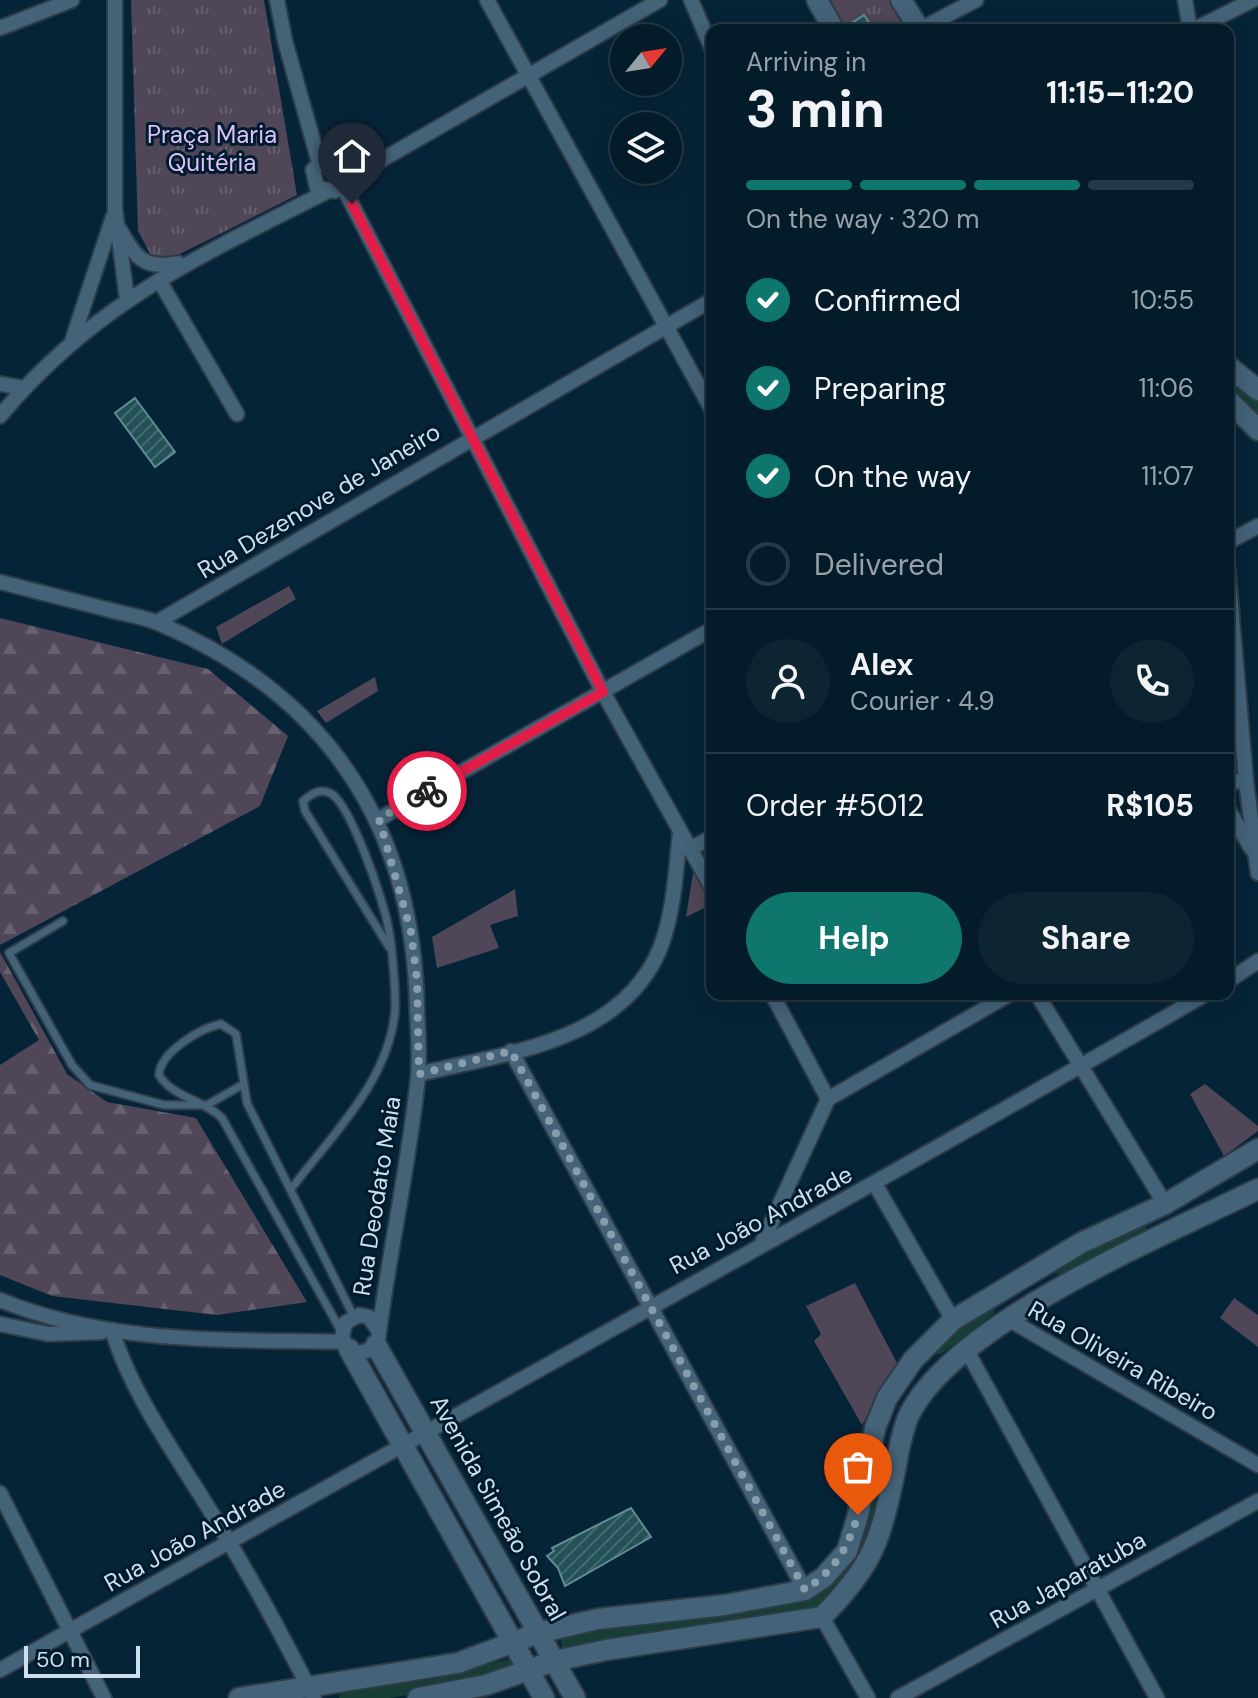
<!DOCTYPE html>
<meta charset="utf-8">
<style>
body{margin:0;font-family:"DM Sans",sans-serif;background:#0d2431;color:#f1f3f6;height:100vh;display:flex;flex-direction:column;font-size:30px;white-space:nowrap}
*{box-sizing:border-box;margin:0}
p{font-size:26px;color:#97a1a8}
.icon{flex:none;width:44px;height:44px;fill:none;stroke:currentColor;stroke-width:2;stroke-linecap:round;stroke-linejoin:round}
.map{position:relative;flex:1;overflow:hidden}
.sheet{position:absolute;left:706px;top:24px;width:528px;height:976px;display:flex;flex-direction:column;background:#041b29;border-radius:16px;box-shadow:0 4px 20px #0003,0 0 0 2px #253946}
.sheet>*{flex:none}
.needle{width:52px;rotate:60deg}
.tools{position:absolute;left:610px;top:24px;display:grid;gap:16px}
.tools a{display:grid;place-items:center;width:72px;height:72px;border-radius:50%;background:#041b29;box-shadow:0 4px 20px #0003,0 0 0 2px #253946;font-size:40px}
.scale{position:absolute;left:24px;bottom:20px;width:116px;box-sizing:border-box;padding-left:8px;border:4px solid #cfe0ed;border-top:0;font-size:22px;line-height:28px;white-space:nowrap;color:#cfe0ed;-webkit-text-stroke:6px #001b2d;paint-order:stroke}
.pin{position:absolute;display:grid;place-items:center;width:68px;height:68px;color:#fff;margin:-82px -34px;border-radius:50% 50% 50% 0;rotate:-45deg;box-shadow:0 0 8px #0007}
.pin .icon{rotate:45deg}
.courier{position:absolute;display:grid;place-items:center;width:80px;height:80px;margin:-40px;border:6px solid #e11d48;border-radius:50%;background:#fff;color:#222;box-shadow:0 2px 10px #0007}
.head em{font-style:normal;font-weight:700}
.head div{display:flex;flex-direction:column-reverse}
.head{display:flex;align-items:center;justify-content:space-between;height:136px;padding:0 40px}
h1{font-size:52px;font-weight:700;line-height:60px}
.bar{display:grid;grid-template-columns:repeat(4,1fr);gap:12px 8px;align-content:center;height:96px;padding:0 40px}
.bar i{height:10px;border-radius:6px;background:#253946}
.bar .current{background:#0f766e}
.bar p{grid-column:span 4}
.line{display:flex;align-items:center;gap:20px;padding:0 40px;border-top:2px solid #253946}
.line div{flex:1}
.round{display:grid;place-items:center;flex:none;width:84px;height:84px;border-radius:42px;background:#0d2431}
ol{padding:0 40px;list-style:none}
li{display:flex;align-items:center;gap:24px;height:88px}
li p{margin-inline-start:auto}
li .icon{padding:8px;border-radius:50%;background:#0f766e;color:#fff;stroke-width:4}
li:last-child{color:#97a1a8}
li i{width:44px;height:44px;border:4px solid #253946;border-radius:50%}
.action{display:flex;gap:16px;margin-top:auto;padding:16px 40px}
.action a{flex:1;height:92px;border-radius:48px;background:#0f766e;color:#fff;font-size:32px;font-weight:700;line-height:92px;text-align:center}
.action a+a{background:#0d2431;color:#f1f3f6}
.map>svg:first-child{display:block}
.grass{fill:#4f4657}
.forest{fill:url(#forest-firs)}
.park{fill:url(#park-tufts)}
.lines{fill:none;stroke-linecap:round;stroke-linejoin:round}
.canal{stroke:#163e34;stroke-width:16}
.building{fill:url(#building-hatch);stroke:#608d93;stroke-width:2}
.lane-casing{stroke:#2e3b48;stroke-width:11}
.street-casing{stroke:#2e3b48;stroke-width:18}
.secondary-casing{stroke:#2e3b48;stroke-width:24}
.lane{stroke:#446278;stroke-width:7}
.street{stroke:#446278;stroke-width:14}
.secondary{stroke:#446278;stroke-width:20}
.done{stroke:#899ead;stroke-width:8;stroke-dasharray:0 14.4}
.route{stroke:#e11d48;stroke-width:10}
.labels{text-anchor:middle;stroke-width:6;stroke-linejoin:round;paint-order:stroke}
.park-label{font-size:24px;fill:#dbc1f7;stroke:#001b2d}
.street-label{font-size:24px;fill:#cfe0ed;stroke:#001b2d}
</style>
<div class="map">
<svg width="1258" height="1698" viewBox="0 0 1258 1698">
<defs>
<pattern id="forest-firs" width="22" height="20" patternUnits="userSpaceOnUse" patternTransform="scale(2)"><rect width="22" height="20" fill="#4f4657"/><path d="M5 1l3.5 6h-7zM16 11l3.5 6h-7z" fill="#67606f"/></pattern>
<pattern id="park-tufts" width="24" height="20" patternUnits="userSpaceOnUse" patternTransform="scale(2)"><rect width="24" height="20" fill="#4f4657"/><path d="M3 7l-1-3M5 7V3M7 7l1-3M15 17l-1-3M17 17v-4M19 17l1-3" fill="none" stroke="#67606f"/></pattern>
<pattern id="building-hatch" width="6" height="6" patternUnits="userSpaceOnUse" patternTransform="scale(2)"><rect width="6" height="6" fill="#245157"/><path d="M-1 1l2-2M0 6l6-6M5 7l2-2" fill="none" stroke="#436a6f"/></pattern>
</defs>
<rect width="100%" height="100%" fill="#062437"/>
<g class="grass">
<polygon points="289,586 296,599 222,644 216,627"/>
<polygon points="375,677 378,691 326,723 317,711"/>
<polygon points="1228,717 1235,717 1240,765 1238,769 1228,770"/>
<polygon points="694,867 712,904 686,917"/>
<polygon points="515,889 518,916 490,925 499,948 437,968 432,937"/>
<polygon points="1205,1084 1258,1126 1258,1131 1224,1156 1190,1094"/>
<polygon points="855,1283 897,1363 862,1425 814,1341 821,1334 806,1306"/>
<polygon points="1234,1298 1258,1315 1258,1347 1220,1318"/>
</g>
<g class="forest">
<polygon points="0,618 208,669 288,736 260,806 0,945"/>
<polygon points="0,952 67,1074 107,1102 196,1118 307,1302 217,1315 52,1296 0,1275 0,1065 39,1040 0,972"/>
</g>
<g class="park">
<polygon points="131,0 264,0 297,195 168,260 152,257 138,231"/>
<polygon points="828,0 892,0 911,30 846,30"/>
</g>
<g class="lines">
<g class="canal">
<polyline points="1228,389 1258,411"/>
<polyline points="1058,1266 1138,1227"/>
<polyline points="939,1346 987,1309"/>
<polyline points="569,1642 813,1607 845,1581 863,1537 870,1502"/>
<polyline points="347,1698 517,1666"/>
</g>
</g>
<g class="building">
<polygon points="864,15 874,30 847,30 846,27"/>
<polygon points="135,398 175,452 155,467 115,413"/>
<polygon points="631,1508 651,1537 565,1586 558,1568 547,1556 554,1551 552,1548"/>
</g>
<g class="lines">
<defs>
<g id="lane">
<polyline points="63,921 9,953 72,1065 90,1085 164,1105 207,1105 242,1085"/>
<path d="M291,1189C331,1136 389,1081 395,1011C396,994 392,943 388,926C384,902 350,802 330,793C319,788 312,794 303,801L305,811L389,947"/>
<path d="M341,1331L222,1118C203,1099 173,1098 159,1075C160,1052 201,1028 221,1024L236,1034L247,1103L354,1317"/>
</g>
<g id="street">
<polyline points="115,0 115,209 127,299"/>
<polyline points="277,0 285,41 319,162"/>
<polyline points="487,0 712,410"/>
<polyline points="691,0 712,49"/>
<polyline points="1185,0 1190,30"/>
<polyline points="0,28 72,0"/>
<polyline points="919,30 976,0"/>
<polyline points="1193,30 1253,0"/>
<path d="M345,181C344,168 338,158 324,160L313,170L317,188L335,191L345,181L660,0"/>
<polyline points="342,185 603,692 712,888"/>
<path d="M120,230C136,258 144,270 178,263"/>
<polyline points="159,280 237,414"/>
<polyline points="73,338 113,217"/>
<polyline points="0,384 24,388"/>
<path d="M0,416C94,303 198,257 326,192"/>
<polyline points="1228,542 1258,526"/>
<polyline points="1228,570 1246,781 1258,873"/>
<path d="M0,582C35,591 70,600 106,609C123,614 142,616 158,623C328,695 414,827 417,1010C418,1032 420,1055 418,1077C409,1165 389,1252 378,1340C368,1357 350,1356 342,1338L345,1323L359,1315L369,1317L378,1330"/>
<polyline points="157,622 712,300"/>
<polyline points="1228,782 1246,781"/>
<polyline points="1228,809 1251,848"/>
<polyline points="379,819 712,629"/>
<polyline points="690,849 712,837"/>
<polyline points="1228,981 1258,961"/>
<polyline points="772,994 828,1099"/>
<polyline points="1037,994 1165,1204"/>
<polyline points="511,1051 805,1590"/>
<path d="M419,1074C505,1053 624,1042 661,946C674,911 676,870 680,832"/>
<polyline points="828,1099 1010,994"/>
<polyline points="875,1184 953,1320"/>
<polyline points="762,1243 828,1099"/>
<path d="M0,1300C109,1345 228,1339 344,1342"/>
<polyline points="1008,1319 1258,1465"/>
<polyline points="0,1324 48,1334 102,1332"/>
<path d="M112,1330C133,1398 178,1457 214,1517C250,1575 283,1637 314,1698"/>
<polyline points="966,1349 1157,1698"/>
<polyline points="0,1493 104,1698"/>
<polyline points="822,1617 868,1698"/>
<path d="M0,1670C402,1444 807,1224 1206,994"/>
<polyline points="898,1698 1258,1501"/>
</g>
<g id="secondary">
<polyline points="817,0 834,30"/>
<polyline points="901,0 920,30"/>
<polyline points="1228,366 1258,390"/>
<polyline points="1228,400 1258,430"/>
<polyline points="376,1345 575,1698"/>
<polyline points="349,1349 544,1698"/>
<polyline points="239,1698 458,1663 538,1633 598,1619 725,1605 805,1590 824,1577 847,1551 858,1515 875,1428 887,1398 913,1360 953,1320 1081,1243 1165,1204 1258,1149"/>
<path d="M418,1698L486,1685L554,1661L606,1650L822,1617C870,1568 879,1546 893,1480C898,1458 900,1435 909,1415C955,1322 1165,1235 1258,1189"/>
</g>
</defs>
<use href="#lane" class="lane-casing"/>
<use href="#street" class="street-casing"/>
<use href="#secondary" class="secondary-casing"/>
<use href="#lane" class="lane"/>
<use href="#street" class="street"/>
<use href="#secondary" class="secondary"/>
</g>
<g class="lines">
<path class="done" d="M427,791L379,819L411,932L417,980L419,1074L511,1051L805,1590C835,1569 847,1550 858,1515"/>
<polyline class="route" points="352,204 603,692 427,791"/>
</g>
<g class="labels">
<g class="park-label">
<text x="212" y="143">Praça Maria<tspan x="212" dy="28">Quitéria</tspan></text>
</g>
<g class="street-label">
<text transform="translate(319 501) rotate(-31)" y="8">Rua Dezenove de Janeiro</text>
<text transform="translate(377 1196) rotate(-81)" y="8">Rua Deodato Maia</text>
<text transform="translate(761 1220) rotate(-28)" y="8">Rua João Andrade</text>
<text transform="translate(1123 1361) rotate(30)" y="8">Rua Oliveira Ribeiro</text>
<text transform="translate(498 1508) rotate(61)" y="8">Avenida Simeão Sobral</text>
<text transform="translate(195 1536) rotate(-29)" y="8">Rua João Andrade</text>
<text transform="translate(1068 1580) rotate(-29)" y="8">Rua Japaratuba</text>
</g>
</g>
</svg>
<div class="tools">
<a><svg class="needle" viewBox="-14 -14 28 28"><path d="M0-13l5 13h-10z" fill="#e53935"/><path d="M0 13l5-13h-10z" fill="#97a1a8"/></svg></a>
<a><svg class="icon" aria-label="layers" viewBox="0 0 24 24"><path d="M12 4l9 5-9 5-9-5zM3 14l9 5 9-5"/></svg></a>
</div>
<div class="scale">50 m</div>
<div class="pin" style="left:858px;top:1515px;background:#ea580c"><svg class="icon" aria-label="bag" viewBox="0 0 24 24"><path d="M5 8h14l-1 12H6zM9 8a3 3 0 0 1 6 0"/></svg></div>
<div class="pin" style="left:352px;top:204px;background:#1f2937"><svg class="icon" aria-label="home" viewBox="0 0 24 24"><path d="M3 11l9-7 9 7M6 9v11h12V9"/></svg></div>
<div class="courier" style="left:427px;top:791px"><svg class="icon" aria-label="bike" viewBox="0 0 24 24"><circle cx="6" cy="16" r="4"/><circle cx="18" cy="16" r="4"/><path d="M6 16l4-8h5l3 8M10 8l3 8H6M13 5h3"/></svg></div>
<section class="sheet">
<div class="head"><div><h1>3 min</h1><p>Arriving in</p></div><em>11:15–11:20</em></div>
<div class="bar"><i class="current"></i><i class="current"></i><i class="current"></i><i></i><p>On the way · 320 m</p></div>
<ol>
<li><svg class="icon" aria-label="check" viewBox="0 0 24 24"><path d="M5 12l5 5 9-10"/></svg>Confirmed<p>10:55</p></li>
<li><svg class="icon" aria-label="check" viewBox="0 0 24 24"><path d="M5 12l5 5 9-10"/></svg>Preparing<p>11:06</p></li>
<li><svg class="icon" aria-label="check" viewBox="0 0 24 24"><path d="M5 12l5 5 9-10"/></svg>On the way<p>11:07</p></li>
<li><i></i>Delivered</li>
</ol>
<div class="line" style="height:144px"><a class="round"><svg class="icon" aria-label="person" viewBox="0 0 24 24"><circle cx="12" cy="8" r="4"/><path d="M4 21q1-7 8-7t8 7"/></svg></a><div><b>Alex</b><p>Courier · 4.9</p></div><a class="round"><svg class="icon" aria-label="phone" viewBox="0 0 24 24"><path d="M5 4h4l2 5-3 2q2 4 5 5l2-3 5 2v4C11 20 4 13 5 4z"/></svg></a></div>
<div class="line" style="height:104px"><div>Order #5012</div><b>R$105</b></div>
<div class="action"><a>Help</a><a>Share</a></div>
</section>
</div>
